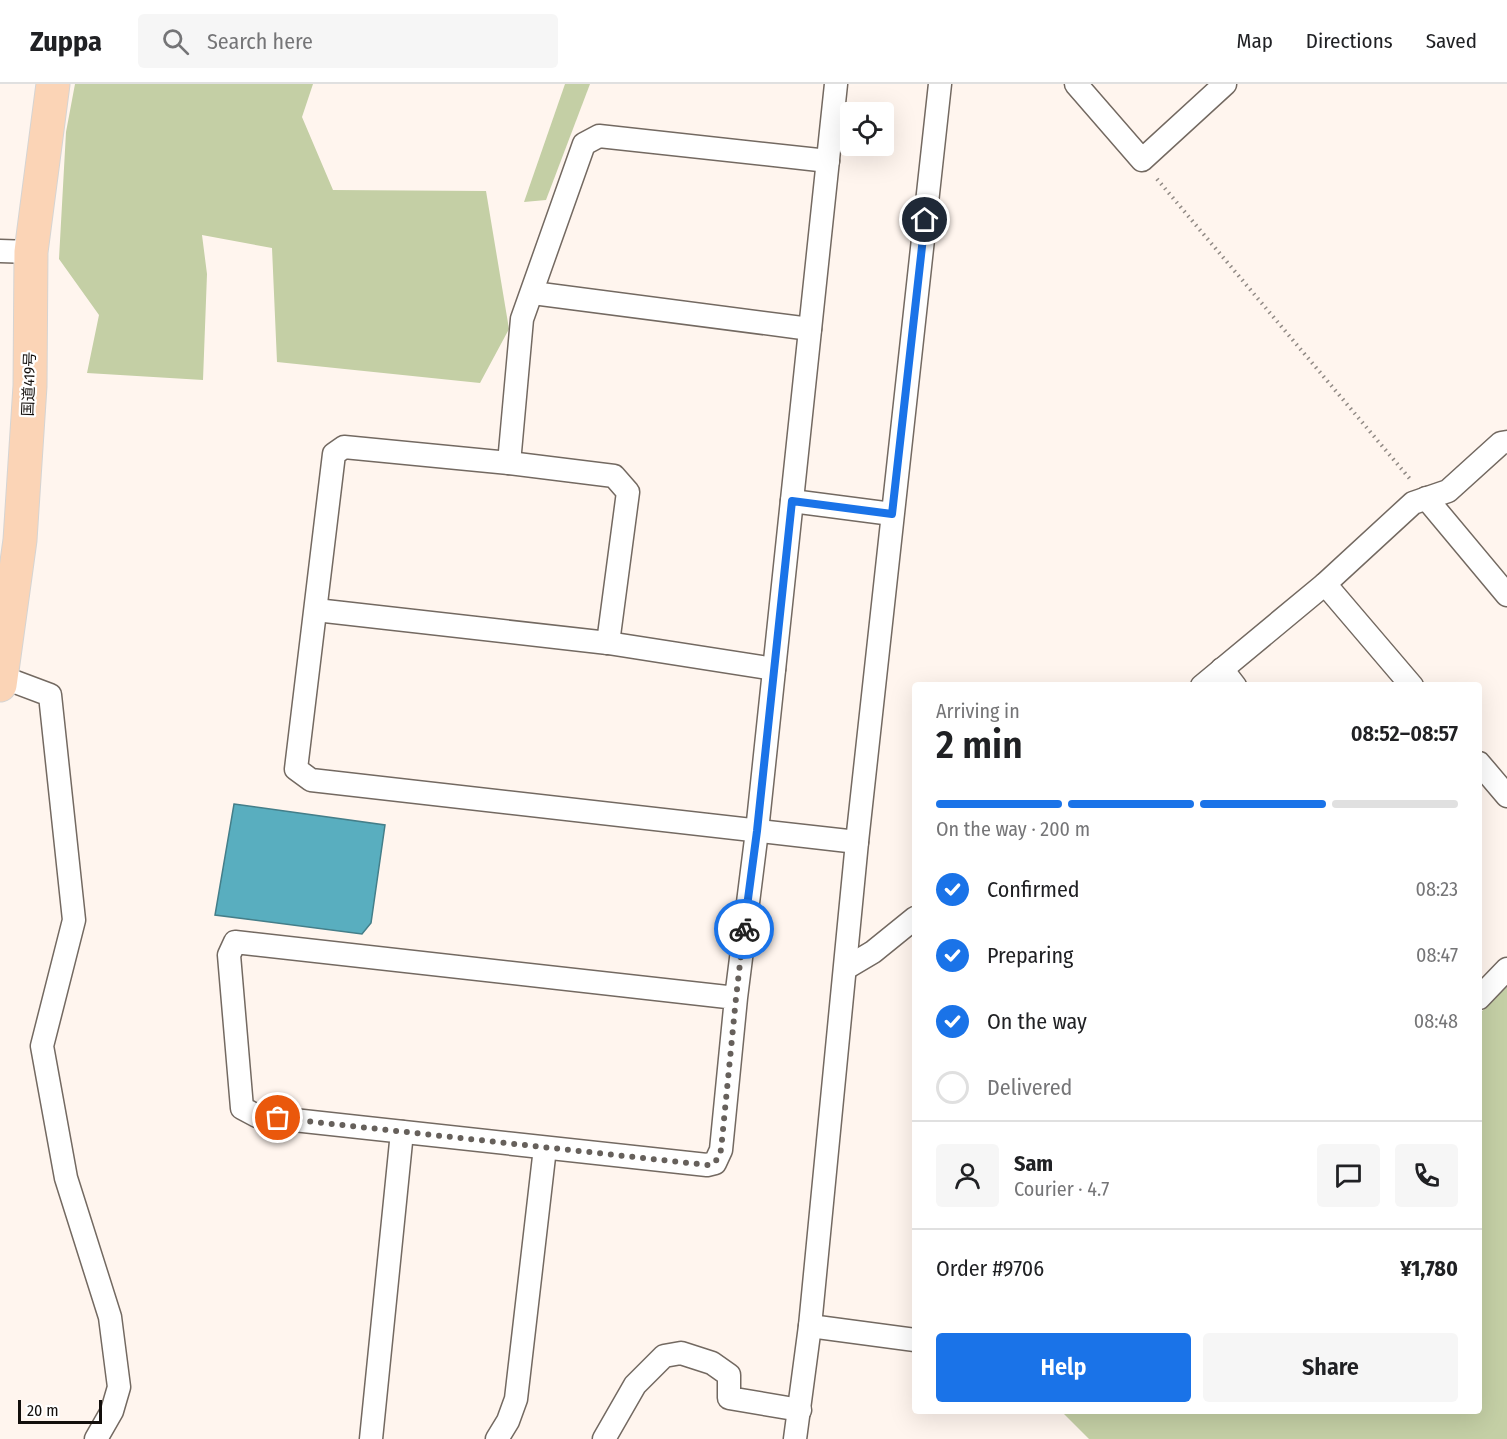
<!DOCTYPE html>
<meta charset="utf-8">
<style>
body{margin:0;font-family:"Fira Sans Condensed","Noto Sans JP",sans-serif;background:#f6f6f6;color:#202124;height:100vh;display:flex;flex-direction:column;font-size:22px;white-space:nowrap}
*{box-sizing:border-box;margin:0}
p{font-size:20px;color:#757577}
.icon{flex:none;width:33px;height:33px;fill:none;stroke:currentColor;stroke-width:2;stroke-linecap:round;stroke-linejoin:round}
.map{position:relative;flex:1;overflow:hidden}
.sheet{position:absolute;left:912px;top:598px;width:570px;height:732px;display:flex;flex-direction:column;background:#fff;border-radius:6px;box-shadow:0 6px 24px #0002}
.sheet>*{flex:none}
.tools{position:absolute;left:840px;top:18px;display:grid;gap:12px}
.tools a{display:grid;place-items:center;width:54px;height:54px;border-radius:6px;background:#fff;box-shadow:0 6px 24px #0002;font-size:30px}
.scale{position:absolute;left:18px;bottom:15px;width:84px;box-sizing:border-box;padding-left:6px;border:3px solid #130f0c;border-top:0;font-size:16px;line-height:21px;white-space:nowrap;color:#130f0c;-webkit-text-stroke:4px #fff;paint-order:stroke}
.pin{position:absolute;display:grid;place-items:center;width:51px;height:51px;color:#fff;margin:-26px;border:3px solid #fff;border-radius:50%;box-shadow:0 2px 6px #0007}
.courier{position:absolute;display:grid;place-items:center;width:60px;height:60px;margin:-30px;border:4px solid #1a73e8;border-radius:50%;background:#fff;color:#222;box-shadow:0 2px 8px #0007}
.summary em{font-style:normal;font-weight:600}
.summary div{display:flex;flex-direction:column-reverse}
.summary{display:flex;align-items:center;justify-content:space-between;height:102px;padding:0 24px}
h1{font-size:39px;font-weight:600;line-height:45px}
.bar{display:grid;grid-template-columns:repeat(4,1fr);gap:9px 6px;align-content:center;height:72px;padding:0 24px}
.bar i{height:8px;border-radius:4px;background:#e0e0e0}
.bar .current{background:#1a73e8}
.bar p{grid-column:span 4}
.line{display:flex;align-items:center;gap:15px;padding:0 24px;border-top:2px solid #e0e0e0}
.line div{flex:1}
.round{display:grid;place-items:center;flex:none;width:63px;height:63px;border-radius:6px;background:#f6f6f6}
ol{padding:0 24px;list-style:none}
li{display:flex;align-items:center;gap:18px;height:66px}
li p{margin-inline-start:auto}
li .icon{padding:6px;border-radius:50%;background:#1a73e8;color:#fff;stroke-width:4}
li:last-child{color:#757577}
li i{width:33px;height:33px;border:3px solid #e0e0e0;border-radius:50%}
.primary-button{display:flex;gap:12px;margin-top:auto;padding:12px 24px}
.primary-button a{flex:1;height:69px;border-radius:6px;background:#1a73e8;color:#fff;font-size:24px;font-weight:600;line-height:69px;text-align:center}
.primary-button a+a{background:#f6f6f6;color:#202124}
header{display:flex;align-items:center;gap:36px;box-sizing:border-box;height:84px;padding:0 30px;background:#fff;border-bottom:2px solid #e0e0e0}
header strong{font-size:28px}
nav{display:flex;gap:33px;margin-inline-start:auto;font-size:21px}
.search{width:420px;height:54px;background:#f6f6f6;display:flex;align-items:center;gap:15px;box-sizing:border-box;padding:0 21px;border-radius:6px;color:#757577;font-size:22px}
.map>svg:first-child{display:block}
.green{fill:#c4cfa5}
.water{fill:#59aebf;stroke:#447e89;stroke-width:1.5}
.lines{fill:none;stroke-linecap:round;stroke-linejoin:round}
.minor-casing{stroke:#736961;stroke-width:25}
.trunk-casing{stroke:#d5d4d3;stroke-width:35}
.path{stroke:#918a85;stroke-width:4;stroke-dasharray:1.5 4.5;stroke-linecap:butt}
.minor{stroke:#fff;stroke-width:22}
.trunk{stroke:#fbd4b6;stroke-width:33}
.done{stroke:#66605b;stroke-width:6;stroke-dasharray:0 10.8}
.route{stroke:#1a73e8;stroke-width:8}
.labels{text-anchor:middle;stroke-width:4.5;stroke-linejoin:round;paint-order:stroke}
.street-label{font-size:15px;fill:#130f0c;stroke:#fff}
</style>
<header>
<strong>Zuppa</strong>
<div class="search"><svg class="icon" aria-label="search" viewBox="0 0 24 24"><circle cx="10" cy="10" r="6"/><path d="M15 15l6 6"/></svg>Search here</div>
<nav><a>Map</a><a>Directions</a><a>Saved</a></nav>
</header>
<div class="map">
<svg width="1507" height="1355" viewBox="0 0 1507 1355">
<rect width="100%" height="100%" fill="#fff5ee"/>
<g class="green">
<polygon points="75,0 313,0 302,33 333,106 486,107 509,245 480,299 277,278 272,164 202,151 207,190 203,296 87,289 99,231 59,175 66,48"/>
<polygon points="565,0 590,0 546,116 524,118"/>
<polygon points="1507,903 1507,1355 1089,1355 1062,1328 1479,1328 1479,930"/>
</g>
<polygon class="water" points="234,720 385,741 371,839 362,850 215,831"/>
<g class="lines">
<defs>
<g id="minor">
<polyline points="1076,0 1142,76 1225,0"/>
<polyline points="0,167 31,168"/>
<polyline points="533,209 810,245"/>
<polyline points="509,379 522,235 584,60 599,52 828,77"/>
<polyline points="1426,414 1507,511"/>
<polyline points="792,417 892,430"/>
<polyline points="1325,500 1412,602"/>
<polyline points="316,526 608,559 774,585"/>
<polyline points="608,559 628,408 614,392 509,379 344,363 334,370 296,685 311,696 857,758"/>
<polyline points="1222,585 1235,602"/>
<polyline points="2,593 50,611 74,836 42,962 66,1094 110,1233 119,1303 112,1327 96,1355"/>
<polyline points="1202,602 1325,500 1413,419 1448,407 1501,359 1507,358"/>
<polyline points="1479,679 1507,712"/>
<polyline points="846,884 873,868 915,834"/>
<polyline points="736,914 235,858 229,871 242,1024 257,1032 707,1081 715,1079 721,1066 736,914 757,747 836,0"/>
<polyline points="1479,914 1507,885"/>
<polyline points="810,1242 915,1256"/>
<polyline points="371,1355 402,1048"/>
<polyline points="497,1355 508,1337 516,1315 545,1064"/>
<polyline points="604,1355 635,1301 664,1272 681,1269 712,1279 729,1291 729,1314 800,1326"/>
<polyline points="795,1355 810,1242 857,758 940,0"/>
</g>
<polyline id="trunk" points="0,601 20,456 30,302 31,168 53,0"/>
</defs>
<use href="#minor" class="minor-casing"/>
<use href="#trunk" class="trunk-casing"/>
<polyline class="path" points="1157,95 1410,395"/>
<use href="#minor" class="minor"/>
<use href="#trunk" class="trunk"/>
</g>
<g class="lines">
<polyline class="done" points="278,1034 707,1081 715,1079 721,1066 736,914 744,845"/>
<polyline class="route" points="744,845 757,747 792,417 892,430 925,136"/>
</g>
<g class="labels">
<g class="street-label">
<text transform="translate(29 300) rotate(-88)" y="5">国道419号</text>
</g>
</g>
</svg>
<div class="tools">
<a><svg class="icon" aria-label="locate" viewBox="0 0 24 24"><circle cx="12" cy="12" r="6"/><path d="M12 2v4M12 18v4M2 12h4M18 12h4"/></svg></a>
</div>
<div class="scale">20 m</div>
<div class="pin" style="left:278px;top:1034px;background:#ea580c"><svg class="icon" aria-label="bag" viewBox="0 0 24 24"><path d="M5 8h14l-1 12H6zM9 8a3 3 0 0 1 6 0"/></svg></div>
<div class="pin" style="left:925px;top:136px;background:#1f2937"><svg class="icon" aria-label="home" viewBox="0 0 24 24"><path d="M3 11l9-7 9 7M6 9v11h12V9"/></svg></div>
<div class="courier" style="left:744px;top:845px"><svg class="icon" aria-label="bike" viewBox="0 0 24 24"><circle cx="6" cy="16" r="4"/><circle cx="18" cy="16" r="4"/><path d="M6 16l4-8h5l3 8M10 8l3 8H6M13 5h3"/></svg></div>
<section class="sheet">
<div class="summary"><div><h1>2 min</h1><p>Arriving in</p></div><em>08:52–08:57</em></div>
<div class="bar"><i class="current"></i><i class="current"></i><i class="current"></i><i></i><p>On the way · 200 m</p></div>
<ol>
<li><svg class="icon" aria-label="check" viewBox="0 0 24 24"><path d="M5 12l5 5 9-10"/></svg>Confirmed<p>08:23</p></li>
<li><svg class="icon" aria-label="check" viewBox="0 0 24 24"><path d="M5 12l5 5 9-10"/></svg>Preparing<p>08:47</p></li>
<li><svg class="icon" aria-label="check" viewBox="0 0 24 24"><path d="M5 12l5 5 9-10"/></svg>On the way<p>08:48</p></li>
<li><i></i>Delivered</li>
</ol>
<div class="line" style="height:108px"><a class="round"><svg class="icon" aria-label="person" viewBox="0 0 24 24"><circle cx="12" cy="8" r="4"/><path d="M4 21q1-7 8-7t8 7"/></svg></a><div><b>Sam</b><p>Courier · 4.7</p></div><a class="round"><svg class="icon" aria-label="chat" viewBox="0 0 24 24"><path d="M4 5h16v11H9l-5 4z"/></svg></a><a class="round"><svg class="icon" aria-label="phone" viewBox="0 0 24 24"><path d="M5 4h4l2 5-3 2q2 4 5 5l2-3 5 2v4C11 20 4 13 5 4z"/></svg></a></div>
<div class="line" style="height:78px"><div>Order #9706</div><b>¥1,780</b></div>
<div class="primary-button"><a>Help</a><a>Share</a></div>
</section>
</div>
